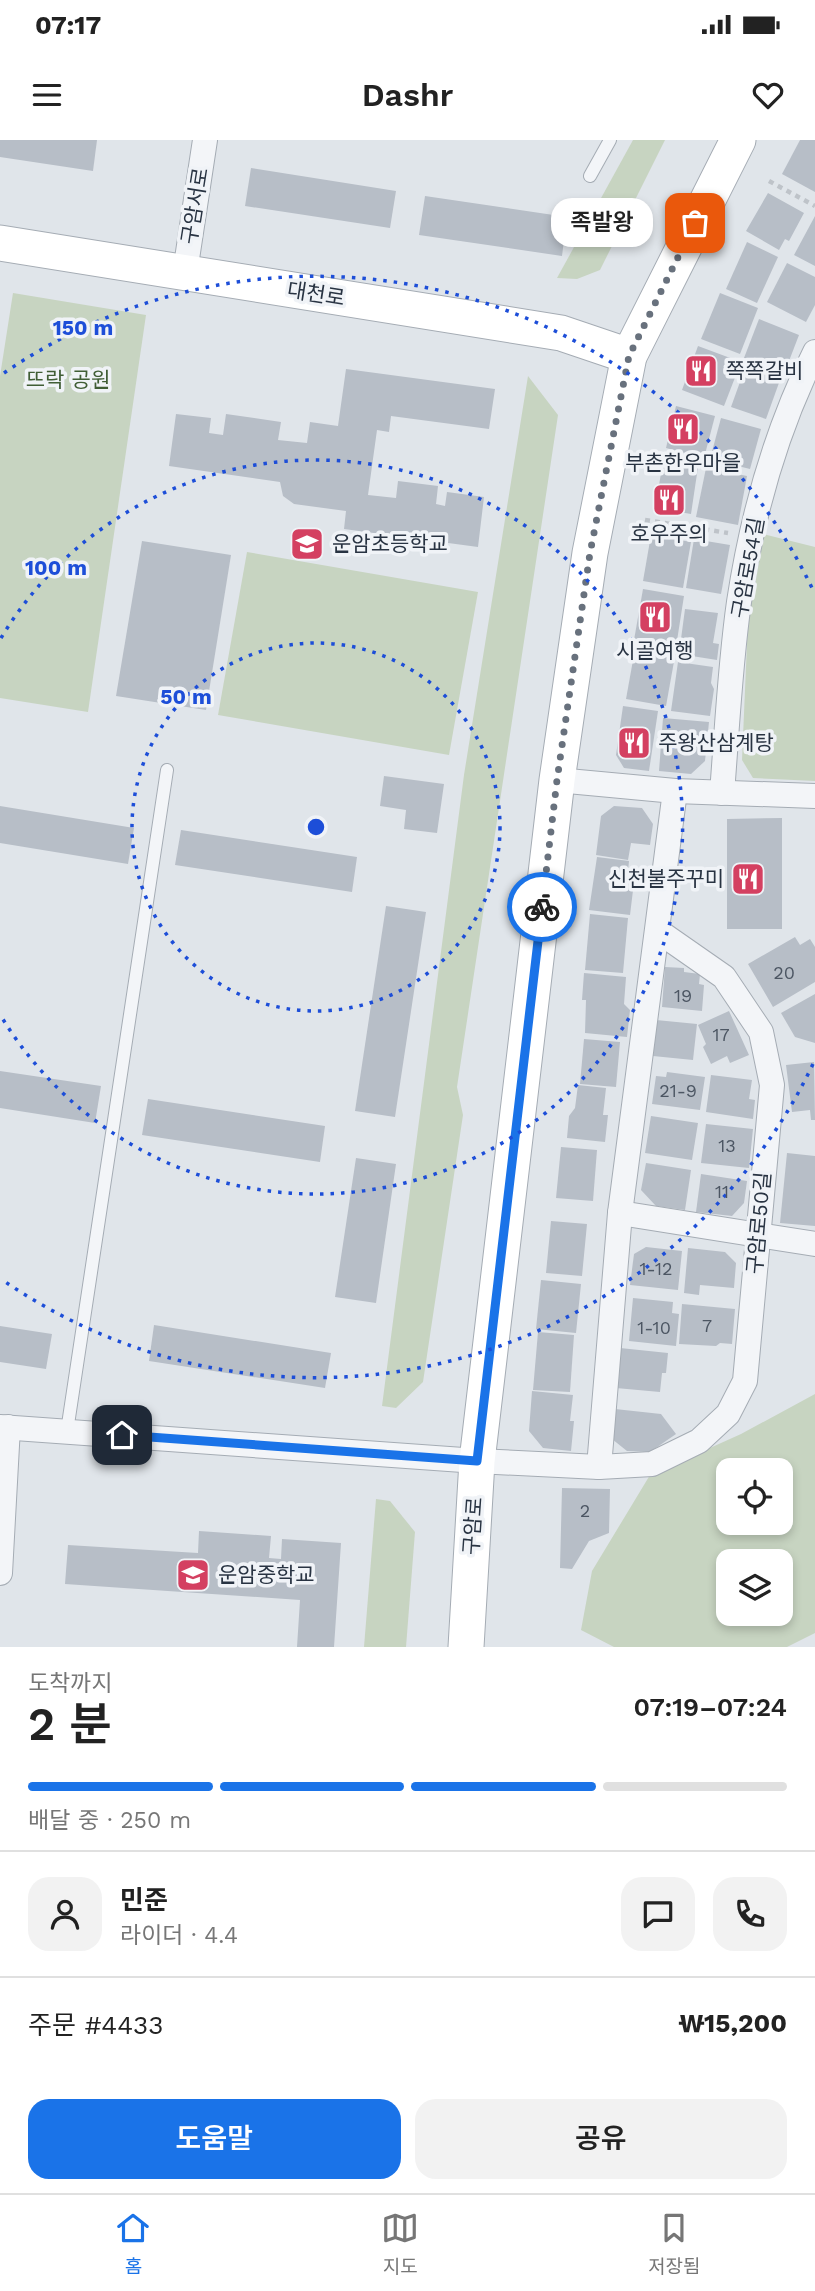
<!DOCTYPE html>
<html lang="ko">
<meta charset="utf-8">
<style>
body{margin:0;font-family:"Work Sans","Noto Sans KR",sans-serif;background:#f2f2f2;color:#222;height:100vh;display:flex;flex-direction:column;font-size:26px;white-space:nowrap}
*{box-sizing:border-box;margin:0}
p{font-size:23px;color:#767676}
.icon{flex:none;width:38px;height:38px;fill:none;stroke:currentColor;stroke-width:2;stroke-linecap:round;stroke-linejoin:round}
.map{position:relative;height:1507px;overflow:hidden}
.drawer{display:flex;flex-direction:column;background:#fff;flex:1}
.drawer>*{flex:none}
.fabs{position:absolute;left:716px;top:1318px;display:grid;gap:14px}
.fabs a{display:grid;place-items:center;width:77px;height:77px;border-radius:14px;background:#fff;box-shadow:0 4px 10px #0003;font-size:35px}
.pin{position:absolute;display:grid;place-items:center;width:60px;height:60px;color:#fff;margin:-30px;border-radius:14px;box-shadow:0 4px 10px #0006}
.courier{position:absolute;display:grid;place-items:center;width:70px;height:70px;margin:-35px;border:5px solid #1a73e8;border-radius:50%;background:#fff;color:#222;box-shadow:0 2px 9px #0007}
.bubble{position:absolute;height:49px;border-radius:21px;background:#fff;box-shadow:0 4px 10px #0003;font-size:23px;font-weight:600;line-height:49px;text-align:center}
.headline em{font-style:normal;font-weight:600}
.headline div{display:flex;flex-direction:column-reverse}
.headline{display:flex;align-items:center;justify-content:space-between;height:119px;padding:0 28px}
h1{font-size:46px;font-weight:600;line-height:52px}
.bar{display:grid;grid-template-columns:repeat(4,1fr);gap:10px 7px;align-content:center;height:84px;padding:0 28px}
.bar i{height:9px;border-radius:5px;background:#e0e0e0}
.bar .selected{background:#1a73e8}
.bar p{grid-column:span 4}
.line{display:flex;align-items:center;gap:18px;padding:0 28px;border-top:2px solid #e0e0e0}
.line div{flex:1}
.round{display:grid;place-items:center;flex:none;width:74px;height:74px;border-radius:21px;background:#f2f2f2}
.action{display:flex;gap:14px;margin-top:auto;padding:14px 28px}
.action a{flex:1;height:80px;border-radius:21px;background:#1a73e8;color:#fff;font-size:28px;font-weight:600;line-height:80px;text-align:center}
.action a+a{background:#f2f2f2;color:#222}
.status{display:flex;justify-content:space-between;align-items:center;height:49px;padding:0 35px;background:#fff;direction:ltr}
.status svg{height:19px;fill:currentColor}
header{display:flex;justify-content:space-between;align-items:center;height:91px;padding:0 28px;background:#fff;font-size:32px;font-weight:600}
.menu{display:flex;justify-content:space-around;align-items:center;height:98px;border-top:2px solid #e0e0e0;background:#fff;font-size:19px;color:#767676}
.menu a{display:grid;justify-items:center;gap:4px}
.menu .selected{color:#1a73e8}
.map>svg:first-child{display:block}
.green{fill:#c7d4c1;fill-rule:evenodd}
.building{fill:#b7bec7}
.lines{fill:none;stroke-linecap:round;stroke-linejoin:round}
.service-casing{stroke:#a5acb4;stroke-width:14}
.minor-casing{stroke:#a5acb4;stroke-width:26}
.secondary-casing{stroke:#a5acb4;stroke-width:37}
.path{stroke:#bec3c9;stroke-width:4.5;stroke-dasharray:5 5;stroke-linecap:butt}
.service{stroke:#f3f5f8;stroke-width:12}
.minor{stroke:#f3f5f8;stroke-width:24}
.secondary{stroke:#fff;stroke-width:35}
.done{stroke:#68717d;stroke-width:7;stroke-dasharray:0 12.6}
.route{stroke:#1a73e8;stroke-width:9}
.ring{fill:none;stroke:#1d4ed8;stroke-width:3.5;stroke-dasharray:3.5 7}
.labels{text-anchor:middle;stroke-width:7;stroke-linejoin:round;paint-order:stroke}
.number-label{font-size:18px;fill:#4c5663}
.street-label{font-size:21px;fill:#283342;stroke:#f0f3f7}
.poi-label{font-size:21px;fill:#283342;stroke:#f0f3f7;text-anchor:start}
.park-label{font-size:21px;fill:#405e35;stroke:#f0f3f7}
.centre{fill:#1d4ed8;stroke:#f0f3f7;stroke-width:3.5}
.ring-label{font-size:21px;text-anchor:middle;font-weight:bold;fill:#1d4ed8;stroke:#f0f3f7;stroke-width:7;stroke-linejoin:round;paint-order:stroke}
</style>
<div class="status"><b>07:17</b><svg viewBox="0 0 49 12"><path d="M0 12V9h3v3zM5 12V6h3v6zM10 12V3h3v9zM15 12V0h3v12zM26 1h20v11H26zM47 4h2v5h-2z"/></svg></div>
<header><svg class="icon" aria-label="menu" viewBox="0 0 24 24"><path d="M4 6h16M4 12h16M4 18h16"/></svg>Dashr<svg class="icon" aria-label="heart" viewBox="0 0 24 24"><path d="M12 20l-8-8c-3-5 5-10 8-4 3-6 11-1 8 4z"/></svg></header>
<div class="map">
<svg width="815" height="1507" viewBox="0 0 815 1507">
<rect width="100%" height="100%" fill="#e0e5ea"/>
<g class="green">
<polygon points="633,0 665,0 600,130 577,139 557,138"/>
<polygon points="13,153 146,175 88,572 0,558 0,236"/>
<polygon points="528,236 558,275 457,947 463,975 423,1242 396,1268 382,1266 464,635"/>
<polygon points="763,394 815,407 815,641 753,638 742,620 748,480"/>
<polygon points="247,412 478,452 449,615 218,575"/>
<path d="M815,1254V1493L787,1507H614L581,1490L592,1431L650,1335L741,1294ZM728,1330H780V1382H728ZM728,1421H780V1474H728Z"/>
<polygon points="376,1359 390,1361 415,1392 406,1507 364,1507"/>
</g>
<g class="building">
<polygon points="0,0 97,0 93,31 0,17"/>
<polygon points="800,0 815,0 815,52 782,34"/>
<polygon points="251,28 396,51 390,88 245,66"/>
<polygon points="768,53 804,73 789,101 785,99 779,110 746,91"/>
<polygon points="425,56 567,77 562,116 419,95"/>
<polygon points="815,76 815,126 794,115"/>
<polygon points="747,102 778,117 757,163 726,149"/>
<polygon points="787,123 815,137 815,165 806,182 767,162"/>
<polygon points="720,153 758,168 740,214 701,199"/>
<polygon points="759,179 799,195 784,234 744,218"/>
<polygon points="698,206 741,222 724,266 682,250"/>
<polygon points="745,228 780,240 766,279 731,267"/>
<polygon points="346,229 495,249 489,289 391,276 389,292 377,290 368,355 396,358 398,341 438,346 436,364 445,366 447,352 484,357 478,407 344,389 346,371 294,364 283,356 280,342 169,326 176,274 211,278 209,293 223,295 226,274 281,282 278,300 307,303 310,282 338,286"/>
<polygon points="676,266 715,276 704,318 666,308"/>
<polygon points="721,278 761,289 750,329 710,319"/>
<polygon points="663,322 698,327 691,374 655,368"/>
<polygon points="706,328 747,336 738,385 696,377"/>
<polygon points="651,395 691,402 683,448 643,441"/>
<polygon points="694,399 730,405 721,454 686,448"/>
<polygon points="142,401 231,415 206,570 116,556"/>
<polygon points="643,449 684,456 676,507 634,500"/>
<polygon points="685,469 718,473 713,503 719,504 717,520 679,514"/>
<polygon points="635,509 675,516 666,566 626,559"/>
<polygon points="678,522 713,527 711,543 714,549 710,576 671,571"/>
<polygon points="623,566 658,571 649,631 624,628 616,615"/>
<polygon points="663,578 709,582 705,621 691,634 659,631"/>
<polygon points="384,636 444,644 437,693 404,689 406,670 380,666"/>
<polygon points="0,666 134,688 128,724 0,703"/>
<polygon points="614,666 642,668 653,684 650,705 631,703 628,720 596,715 601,676"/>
<polygon points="782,678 782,789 727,789 727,679"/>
<polygon points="181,690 357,717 352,752 175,725"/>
<polygon points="597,717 629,721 627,741 634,742 630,775 589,770"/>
<polygon points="386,766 426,772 395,977 355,971"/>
<polygon points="590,774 628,778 623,833 585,830"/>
<polygon points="795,797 800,805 810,799 815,807 815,842 773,867 748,824"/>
<polygon points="665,827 684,828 684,832 700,834 699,844 704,845 702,871 662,867"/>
<polygon points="584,833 626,837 624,864 630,870 627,897 585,893 586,860 582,860"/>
<polygon points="815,854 815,903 795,897 781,873"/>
<polygon points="729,871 749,915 730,923 727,916 711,924 703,907 706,904 698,885"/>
<polygon points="656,880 697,884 693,920 653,916"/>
<polygon points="584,899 620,902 616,947 580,944"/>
<polygon points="814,922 815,980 811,980 810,970 792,972 786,925"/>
<polygon points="0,931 101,946 95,983 0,968"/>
<polygon points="667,932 705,937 700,970 652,964 656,936 666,937"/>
<polygon points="711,935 752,940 749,959 755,960 753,979 706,972"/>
<polygon points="578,945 606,948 603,975 608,975 605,1002 567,998 569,976 575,968"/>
<polygon points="148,959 325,986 320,1022 142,995"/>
<polygon points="651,976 698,983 692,1020 645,1013"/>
<polygon points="706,984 753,989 749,1028 701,1023"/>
<polygon points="561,1007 597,1010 593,1061 556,1058"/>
<polygon points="787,1013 815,1016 815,1086 780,1083"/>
<polygon points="356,1018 396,1024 376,1163 335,1157"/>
<polygon points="646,1023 691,1030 685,1070 656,1066 641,1050"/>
<polygon points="701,1034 747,1041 744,1063 732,1076 696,1072"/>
<polygon points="551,1081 587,1084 582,1136 546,1133"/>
<polygon points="646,1107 682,1111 678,1150 630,1145 634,1114"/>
<polygon points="688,1108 725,1112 736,1123 734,1148 700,1145 699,1155 684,1153"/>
<polygon points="541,1140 581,1144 576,1193 536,1189"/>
<polygon points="633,1158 673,1162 672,1173 679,1174 676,1206 629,1201"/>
<polygon points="682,1164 735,1169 732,1204 720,1203 716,1206 679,1204"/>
<polygon points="154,1185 331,1213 325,1248 149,1221"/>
<polygon points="0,1186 52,1194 46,1229 0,1222"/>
<polygon points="538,1192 574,1195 570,1252 533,1250"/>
<polygon points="620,1208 668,1213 666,1233 662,1233 660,1252 616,1248"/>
<polygon points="532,1251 573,1255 570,1281 574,1281 571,1311 543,1308 529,1291"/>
<polygon points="615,1269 661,1274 676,1294 650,1312 627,1311 612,1299"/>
<polygon points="562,1348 610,1349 609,1393 589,1401 572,1429 560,1428"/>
<polygon points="199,1391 271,1396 269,1418 281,1419 282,1399 341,1403 334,1507 297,1507 300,1460 65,1444 68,1405 198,1413"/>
</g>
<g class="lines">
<defs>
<g id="service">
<polyline points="590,36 610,0"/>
<polyline points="67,1291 167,630"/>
</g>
<g id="minor">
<polyline points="185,132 205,0"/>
<polyline points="557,640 675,651 815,656"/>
<path d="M722,653C727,590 730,525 739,462C752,376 776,290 815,212"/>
<polyline points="620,1073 815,1104"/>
<polyline points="0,1287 477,1321 599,1327 652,1324 699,1301 728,1274 745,1241 772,945 761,892 724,837 658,791"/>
<polyline points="599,1327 620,1073 675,651"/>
<polyline points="0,1433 8,1287"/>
</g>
<g id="secondary">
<polyline points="0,103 561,193 629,216"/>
<polyline points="466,1507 477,1321 557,640 590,413 629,216 738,0"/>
</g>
</defs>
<use href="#service" class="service-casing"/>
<use href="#minor" class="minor-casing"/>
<use href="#secondary" class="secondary-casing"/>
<g class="path">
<polyline points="769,41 815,66"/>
<polyline points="645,380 728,393"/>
</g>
<use href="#service" class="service"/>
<use href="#minor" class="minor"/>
<use href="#secondary" class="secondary"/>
</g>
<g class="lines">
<polyline class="done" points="542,767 557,640 590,413 629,216 695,83"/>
<polyline class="route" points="122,1295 477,1321 542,767"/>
</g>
<g class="ring">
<circle cx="316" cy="687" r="184"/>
<path d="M1 498A367 367 0 1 1 1 876"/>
<path d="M813 924A551 551 0 0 1 4 1141M4 233A551 551 0 0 1 813 450"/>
</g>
<defs>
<symbol id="restaurant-square" viewBox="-11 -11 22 22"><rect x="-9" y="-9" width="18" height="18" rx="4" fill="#d44061" stroke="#f0f3f7"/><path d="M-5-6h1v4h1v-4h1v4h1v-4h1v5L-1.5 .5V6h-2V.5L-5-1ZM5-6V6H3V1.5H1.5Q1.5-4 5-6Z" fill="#fff"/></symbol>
<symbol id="school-square" viewBox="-11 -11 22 22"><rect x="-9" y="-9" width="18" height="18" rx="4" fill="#d44061" stroke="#f0f3f7"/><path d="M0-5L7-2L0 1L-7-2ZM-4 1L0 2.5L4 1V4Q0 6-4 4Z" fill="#fff"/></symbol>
</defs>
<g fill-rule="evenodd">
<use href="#restaurant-square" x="682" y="212" width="38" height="38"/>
<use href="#restaurant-square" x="664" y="270" width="38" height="38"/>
<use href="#restaurant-square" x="650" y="341" width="38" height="38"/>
<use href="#school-square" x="288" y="385" width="38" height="38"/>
<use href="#restaurant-square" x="636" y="458" width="38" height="38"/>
<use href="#restaurant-square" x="615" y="584" width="38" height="38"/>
<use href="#restaurant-square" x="729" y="720" width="38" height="38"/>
<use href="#school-square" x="174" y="1416" width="38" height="38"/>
</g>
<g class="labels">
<g class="number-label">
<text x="784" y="839">20</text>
<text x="683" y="862">19</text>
<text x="721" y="901">17</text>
<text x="678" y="957">21-9</text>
<text x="727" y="1012">13</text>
<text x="722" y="1058">11</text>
<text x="656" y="1135">1-12</text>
<text x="707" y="1192">7</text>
<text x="654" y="1194">1-10</text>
<text x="585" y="1377">2</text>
</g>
<g class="street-label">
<text transform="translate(195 66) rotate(-81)" y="7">구암서로</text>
<text transform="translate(316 154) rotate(9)" y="7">대천로</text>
<text transform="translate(748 428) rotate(-80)" y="7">구암로54길</text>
<text transform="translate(759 1083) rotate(-85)" y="7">구암로50길</text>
<text transform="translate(473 1386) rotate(-86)" y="7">구암로</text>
</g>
<g class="poi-label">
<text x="726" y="238">쪽쪽갈비</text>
<text x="683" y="330" text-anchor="middle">부촌한우마을</text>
<text x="669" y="401" text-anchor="middle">호우주의</text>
<text x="332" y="411">운암초등학교</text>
<text x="655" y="518" text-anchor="middle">시골여행</text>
<text x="658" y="610">주왕산삼계탕</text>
<text x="724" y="746" text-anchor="end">신천불주꾸미</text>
<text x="218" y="1442">운암중학교</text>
</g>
<g class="park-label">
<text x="68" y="247">뜨락 공원</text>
</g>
</g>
<circle cx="316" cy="687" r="10" class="centre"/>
<g class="ring-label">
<text x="83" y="195">150 m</text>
<text x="56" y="435">100 m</text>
<text x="186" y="564">50 m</text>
</g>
</svg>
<div class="fabs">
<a><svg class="icon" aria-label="locate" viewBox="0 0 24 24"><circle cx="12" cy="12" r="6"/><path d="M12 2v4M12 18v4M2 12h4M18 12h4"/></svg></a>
<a><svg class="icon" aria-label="layers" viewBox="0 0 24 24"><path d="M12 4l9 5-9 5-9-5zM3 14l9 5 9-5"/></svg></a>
</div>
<div class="pin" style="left:695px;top:83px;background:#ea580c"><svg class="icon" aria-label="bag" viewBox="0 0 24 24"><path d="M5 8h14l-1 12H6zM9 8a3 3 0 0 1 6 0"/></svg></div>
<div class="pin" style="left:122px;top:1295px;background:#1f2937"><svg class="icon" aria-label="home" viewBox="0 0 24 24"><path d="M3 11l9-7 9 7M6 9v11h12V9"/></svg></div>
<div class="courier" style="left:542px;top:767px"><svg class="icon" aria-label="bike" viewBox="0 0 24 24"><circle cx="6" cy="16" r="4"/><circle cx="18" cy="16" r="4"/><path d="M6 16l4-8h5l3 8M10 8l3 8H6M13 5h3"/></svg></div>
<div class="bubble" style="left:551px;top:58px;width:102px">족발왕</div>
</div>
<section class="drawer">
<div class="headline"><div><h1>2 분</h1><p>도착까지</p></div><em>07:19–07:24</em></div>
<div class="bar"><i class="selected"></i><i class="selected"></i><i class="selected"></i><i></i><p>배달 중 · 250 m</p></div>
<div class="line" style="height:126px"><a class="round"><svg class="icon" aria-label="person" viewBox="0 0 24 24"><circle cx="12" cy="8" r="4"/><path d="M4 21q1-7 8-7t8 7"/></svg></a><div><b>민준</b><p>라이더 · 4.4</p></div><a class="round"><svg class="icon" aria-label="chat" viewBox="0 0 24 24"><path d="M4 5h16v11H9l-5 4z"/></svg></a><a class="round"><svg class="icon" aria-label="phone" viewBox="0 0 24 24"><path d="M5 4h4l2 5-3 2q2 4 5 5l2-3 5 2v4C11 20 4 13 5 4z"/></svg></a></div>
<div class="line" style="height:91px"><div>주문 #4433</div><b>₩15,200</b></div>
<div class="action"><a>도움말</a><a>공유</a></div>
</section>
<nav class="menu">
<a class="selected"><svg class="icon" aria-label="home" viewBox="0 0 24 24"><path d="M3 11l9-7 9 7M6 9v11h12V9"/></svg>홈</a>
<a><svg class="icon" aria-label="map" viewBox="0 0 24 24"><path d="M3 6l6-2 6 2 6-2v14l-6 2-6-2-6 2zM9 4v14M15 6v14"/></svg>지도</a>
<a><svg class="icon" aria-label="saved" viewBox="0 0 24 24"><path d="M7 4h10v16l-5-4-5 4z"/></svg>저장됨</a>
</nav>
